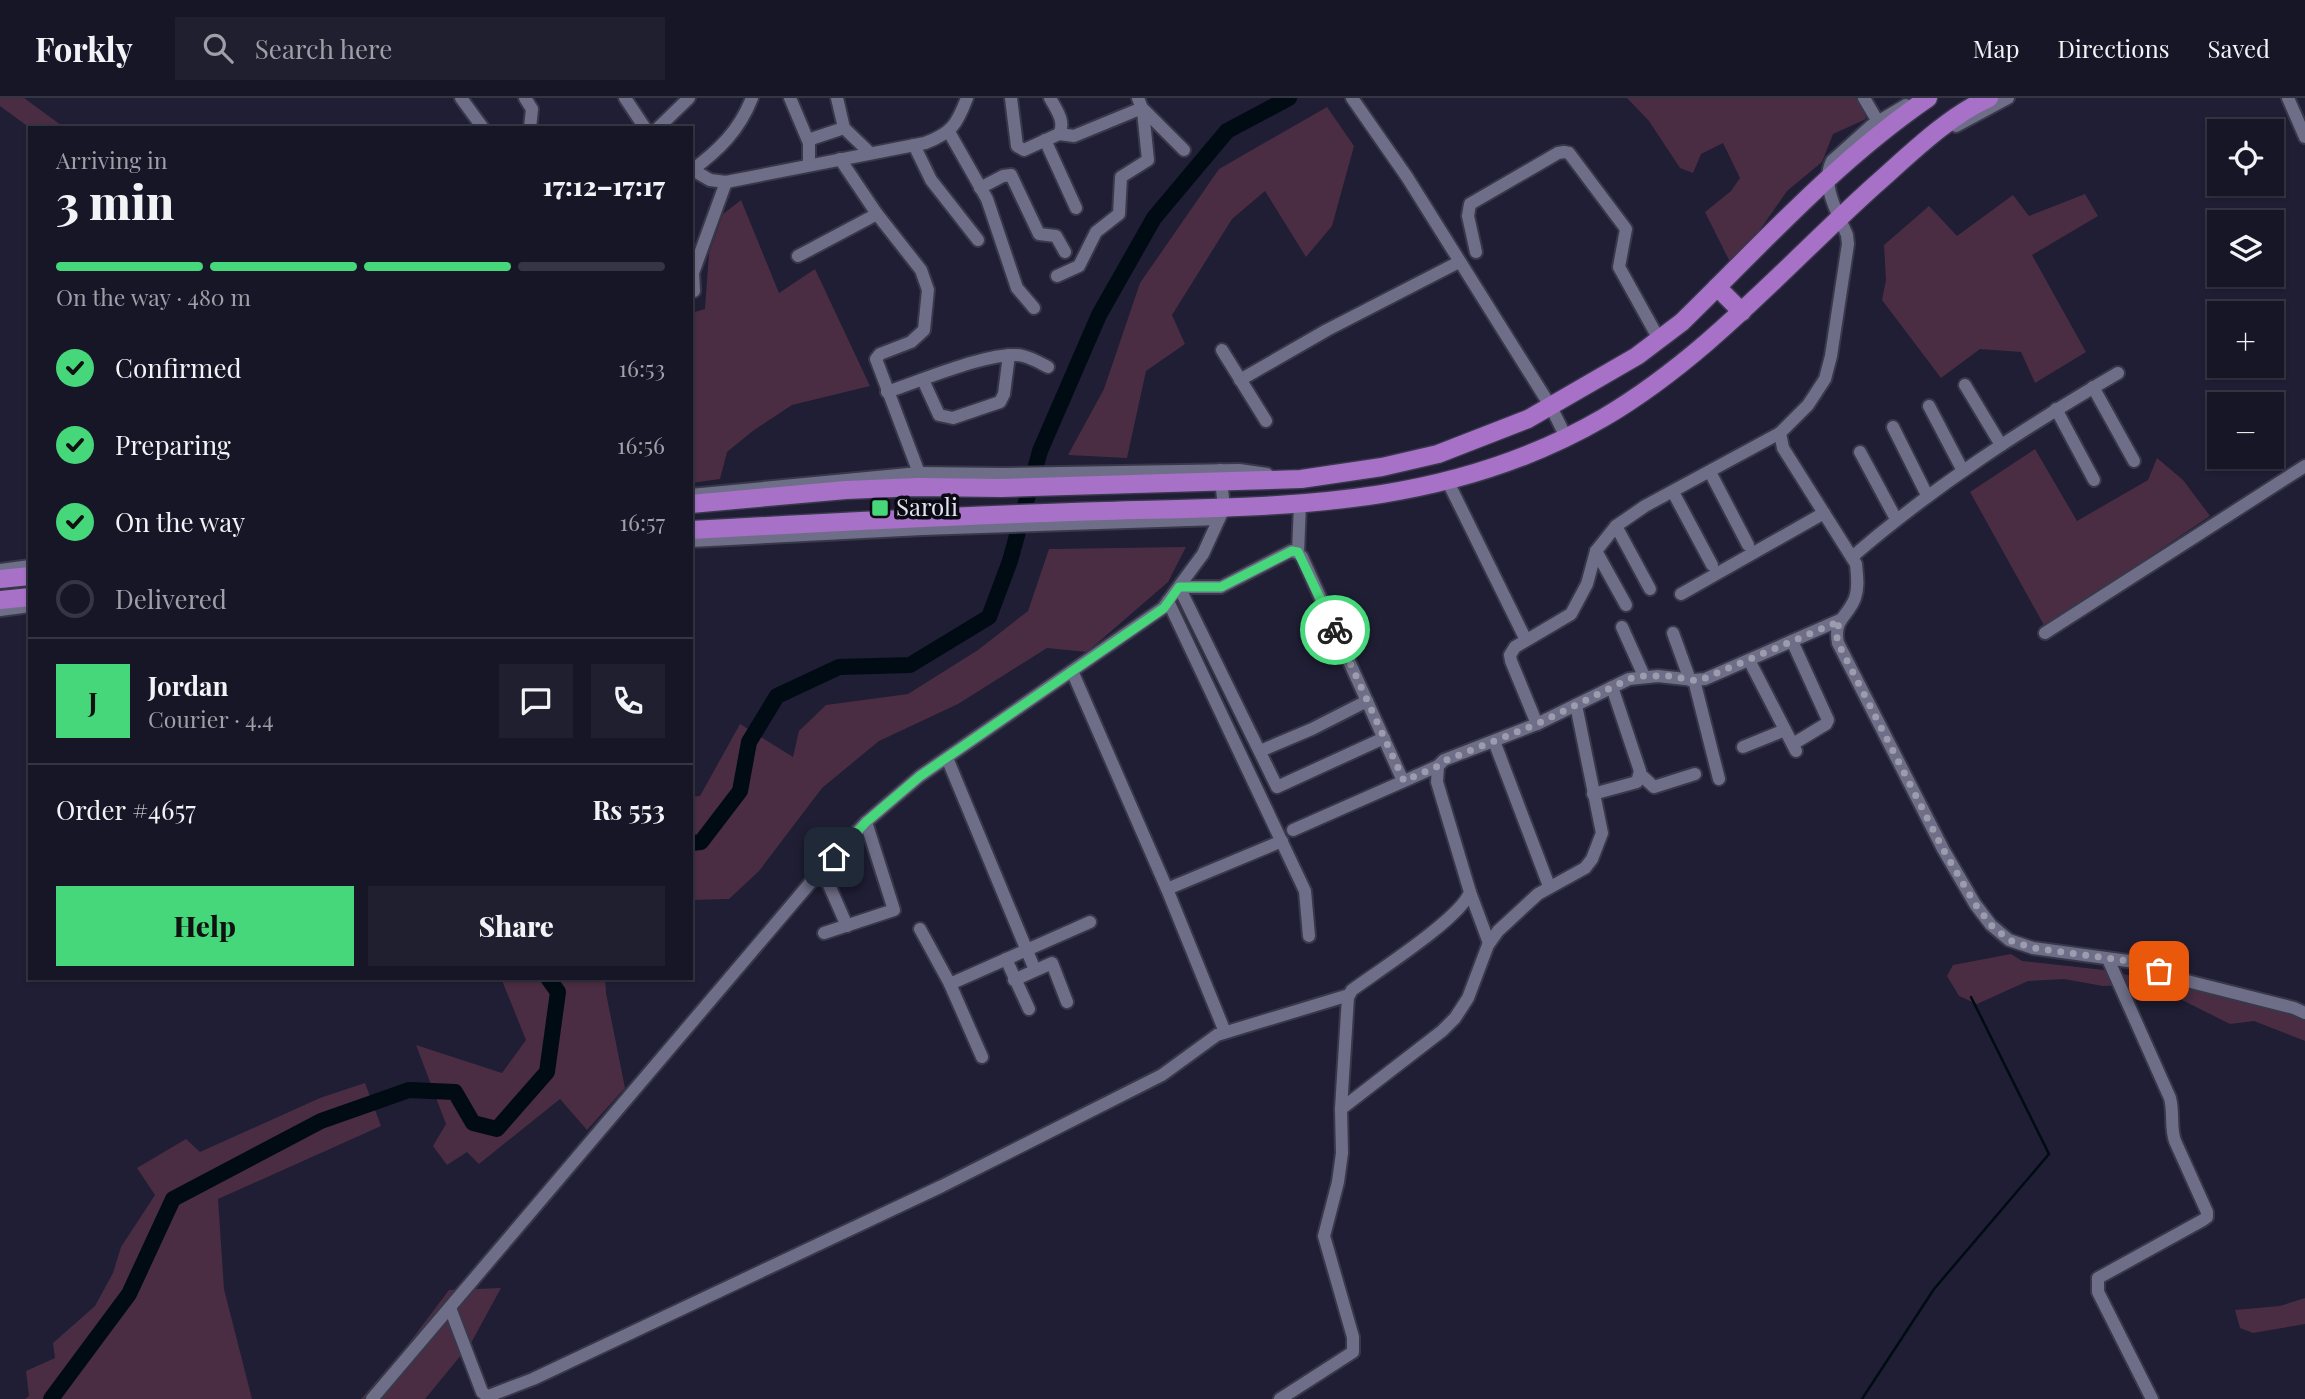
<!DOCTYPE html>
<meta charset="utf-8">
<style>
body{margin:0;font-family:"Playfair Display",serif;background:#201f2f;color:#f1f3f6;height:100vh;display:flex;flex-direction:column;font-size:26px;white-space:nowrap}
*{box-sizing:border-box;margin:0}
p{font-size:23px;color:#9e9fa7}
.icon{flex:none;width:38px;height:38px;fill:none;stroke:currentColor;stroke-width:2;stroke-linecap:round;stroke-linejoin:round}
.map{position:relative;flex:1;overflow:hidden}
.sheet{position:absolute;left:28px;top:28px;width:665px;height:854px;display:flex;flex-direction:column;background:#171627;border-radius:0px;box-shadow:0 2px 5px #0004,0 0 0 2px #363544}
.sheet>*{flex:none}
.controls{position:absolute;left:2207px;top:21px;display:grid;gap:14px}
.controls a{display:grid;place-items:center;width:77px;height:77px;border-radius:0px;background:#171627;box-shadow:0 2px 5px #0004,0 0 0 2px #363544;font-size:35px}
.pin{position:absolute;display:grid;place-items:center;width:60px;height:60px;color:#fff;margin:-30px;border-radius:14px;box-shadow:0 4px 10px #0006}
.courier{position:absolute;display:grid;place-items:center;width:70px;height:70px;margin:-35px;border:5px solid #46d77a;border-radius:50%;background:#fff;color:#222;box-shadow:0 2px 9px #0007}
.summary em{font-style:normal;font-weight:800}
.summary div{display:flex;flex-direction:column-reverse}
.summary{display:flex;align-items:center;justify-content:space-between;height:119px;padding:0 28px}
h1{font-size:46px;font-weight:800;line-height:52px}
.bar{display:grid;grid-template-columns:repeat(4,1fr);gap:10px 7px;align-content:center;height:84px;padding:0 28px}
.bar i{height:9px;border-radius:5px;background:#363544}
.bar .active{background:#46d77a}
.bar p{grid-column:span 4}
.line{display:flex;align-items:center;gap:18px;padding:0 28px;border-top:2px solid #363544}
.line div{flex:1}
.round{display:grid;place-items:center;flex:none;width:74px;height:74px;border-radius:0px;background:#201f2f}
ol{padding:0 28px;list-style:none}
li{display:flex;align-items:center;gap:21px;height:77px}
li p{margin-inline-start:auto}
li .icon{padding:7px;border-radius:50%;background:#46d77a;color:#111;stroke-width:4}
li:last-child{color:#9e9fa7}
li i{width:38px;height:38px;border:4px solid #363544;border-radius:50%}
.action{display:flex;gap:14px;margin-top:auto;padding:14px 28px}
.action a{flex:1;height:80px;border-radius:0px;background:#46d77a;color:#111;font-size:28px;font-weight:800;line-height:80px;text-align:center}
.action a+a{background:#201f2f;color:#f1f3f6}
header{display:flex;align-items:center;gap:42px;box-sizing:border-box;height:98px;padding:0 35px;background:#171627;border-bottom:2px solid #363544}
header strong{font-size:33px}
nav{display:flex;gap:38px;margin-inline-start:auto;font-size:24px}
.search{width:490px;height:63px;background:#201f2f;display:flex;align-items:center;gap:18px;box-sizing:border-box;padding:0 24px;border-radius:0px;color:#9e9fa7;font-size:26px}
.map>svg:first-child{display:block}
.green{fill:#4a2d42}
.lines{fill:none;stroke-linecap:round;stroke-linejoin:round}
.stream{stroke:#000b14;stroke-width:2.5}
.river{stroke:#000b14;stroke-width:16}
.minor-casing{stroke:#38384a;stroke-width:16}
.highway-casing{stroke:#38384a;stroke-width:21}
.minor{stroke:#6e6e88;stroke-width:12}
.highway{stroke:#a671c7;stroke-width:18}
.done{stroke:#9c9cae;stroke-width:7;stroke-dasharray:0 12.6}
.route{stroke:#46d77a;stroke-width:9}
.poi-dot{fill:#46d77a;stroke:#0a0a13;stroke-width:2.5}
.labels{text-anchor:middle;stroke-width:7;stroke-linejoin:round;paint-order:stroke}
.poi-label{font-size:24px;fill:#e0e0ef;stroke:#0a0a13;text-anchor:start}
</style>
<header>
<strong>Forkly</strong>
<div class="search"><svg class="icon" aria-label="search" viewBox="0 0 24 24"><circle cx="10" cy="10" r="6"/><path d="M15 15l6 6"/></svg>Search here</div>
<nav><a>Map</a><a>Directions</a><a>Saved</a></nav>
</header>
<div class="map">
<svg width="2305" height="1301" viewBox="0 0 2305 1301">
<rect width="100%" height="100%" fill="#1f1e34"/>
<g class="green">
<polygon points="0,0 24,0 65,30 30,30 0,8"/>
<polygon points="1627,0 1860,0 1866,21 1833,36 1822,64 1787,93 1746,152 1730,164 1705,114 1731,93 1740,80 1723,45 1701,56 1693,75 1680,70 1649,23"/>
<polygon points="1327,9 1354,48 1332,128 1306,159 1265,93 1232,121 1172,217 1185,246 1146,273 1127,360 1068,357 1104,291 1140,185 1219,71"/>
<polygon points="2085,96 2098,118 2032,157 2086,254 2035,285 2021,254 1980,251 1941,280 1882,202 1886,182 1884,147 1929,108 1957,138 2013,97 2029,118"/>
<polygon points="741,102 779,195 815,171 870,288 792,307 754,332 727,354 720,381 691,385 691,215 705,211 709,155 723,116"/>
<polygon points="2035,351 2077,423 2148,382 2157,360 2183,382 2210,418 2045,529 1970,394"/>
<polygon points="1186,449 1168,484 1087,554 1047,550 958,606 879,643 822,690 759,773 729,801 691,802 691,699 700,698 740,626 793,659 799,633 826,607 908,596 978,552 1028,513 1049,451"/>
<polygon points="2011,856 2022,863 2104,872 2132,878 2152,874 2267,907 2305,921 2305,943 2254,923 2230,926 2172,897 2158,902 2130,887 2103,888 2064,881 2028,883 1977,906 1959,898 1947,878 1953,867"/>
<polygon points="501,880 605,880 606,895 625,990 587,1032 560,1001 479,1066 467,1054 447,1067 433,1048 446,1026 416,947 502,975 526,942"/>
<polygon points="365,985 381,1028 218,1101 224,1191 252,1301 25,1301 29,1298 26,1273 55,1260 53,1245 95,1208 113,1175 121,1149 155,1097 137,1070 186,1041 200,1054 320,1000"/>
<polygon points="501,1190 471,1245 425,1301 361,1301 409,1245 449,1192"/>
<polygon points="2305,1200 2305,1226 2253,1235 2240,1230 2235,1212 2280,1208"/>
</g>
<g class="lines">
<polyline class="stream" points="1862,1301 1934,1191 2049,1056 1971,899"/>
<g class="river">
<polyline points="691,745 701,744 740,693 749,644 777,598 839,569 910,567 989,519 1010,463 1040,353 1099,217 1154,120 1227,33 1289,0"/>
<polyline points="51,1301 129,1196 173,1101 321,1023 409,992 455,994 473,1025 497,1031 547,974 558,894 548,880"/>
</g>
<defs>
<g id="minor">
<polyline points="461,0 483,30"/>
<polyline points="525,0 532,11 530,30"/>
<polyline points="625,0 645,30"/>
<polyline points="790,0 809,45"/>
<polyline points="837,0 844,30 870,55"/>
<path d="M1011,0L1017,48L1024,52L1059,36C1066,24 1056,11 1050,0"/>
<polyline points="1352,0 1407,79 1551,309 1566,339"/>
<polyline points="1864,0 1881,29"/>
<polyline points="2288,0 2305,39"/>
<path d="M1906,7L1871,28L1832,63C1820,86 1838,116 1847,137L1848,146L1831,258L1825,281L1808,307L1780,335L1783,350L1856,466C1857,478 1859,489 1855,500C1848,519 1833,521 1838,545L1943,751L1975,806L1991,827L2009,842L2033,850L2135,864L2183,882L2294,910L2305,915"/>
<polyline points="1956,28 2008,0"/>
<polyline points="658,30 689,0"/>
<polyline points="949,34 987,101 1017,190 1034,210"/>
<polyline points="1059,36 1074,38 1142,10 1184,52"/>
<polyline points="1045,42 1076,110"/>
<polyline points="914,47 931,82 978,142"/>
<polyline points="840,61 877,116 921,172 928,192 924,232 911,244 880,256 876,261 919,375"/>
<polyline points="809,67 809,45 811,41 844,30"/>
<path d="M693,72L710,82L726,84L925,45C952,35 957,26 967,0"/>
<path d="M691,73C719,52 739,33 752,0"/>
<polyline points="980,90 1003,78 1011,77 1039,136 1056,138 1065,154"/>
<polyline points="1476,154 1468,118 1470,106 1558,55 1564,54 1569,55 1626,131 1619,169 1660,243"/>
<polyline points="798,158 877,116"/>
<polyline points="1057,178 1079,168 1096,134 1119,116 1121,79 1148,62 1143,13 1138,0"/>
<polyline points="694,193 693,175 726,84"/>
<polyline points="1222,252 1266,323"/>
<polyline points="923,282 939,317 953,320 1000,304 1004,296 1009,257"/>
<polyline points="1240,282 1327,232 1459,164"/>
<polyline points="1965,287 2001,347"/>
<polyline points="2093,289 2134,363"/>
<path d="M887,294C918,284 994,251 1023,258C1032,260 1040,265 1048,269"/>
<polyline points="1929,308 1963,373"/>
<polyline points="2056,311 2094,382"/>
<polyline points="1893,329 1927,397"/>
<polyline points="1860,354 1896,421"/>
<polyline points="1710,374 1748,447"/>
<polyline points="1448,384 1526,542"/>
<polyline points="1673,394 1712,467"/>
<polyline points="691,397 919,375 1005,376 1239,372 1267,376"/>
<polyline points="1616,428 1650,491"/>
<polyline points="691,443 922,431 1219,421"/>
<polyline points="1596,453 1626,507"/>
<polyline points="1298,455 1300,406"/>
<path d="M1852,459C1934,388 2024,330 2118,275"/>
<polyline points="0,472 30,468"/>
<polyline points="1681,496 1824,415"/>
<polyline points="1168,503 1305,793 1309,838"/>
<polyline points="0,512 30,508"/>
<polyline points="1622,529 1644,578"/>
<polyline points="1673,535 1690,582"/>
<polyline points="2045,535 2305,368"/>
<polyline points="1792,543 1828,622 1826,626 1793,646"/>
<polyline points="1749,562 1796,653"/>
<polyline points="1072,573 1167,791 1225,934"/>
<polyline points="1694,582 1719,681"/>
<polyline points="1537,626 1511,563 1510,557 1515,549 1571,516 1587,486 1596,453 1616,428 1645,408 1780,335"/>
<polyline points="1384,640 1277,689 1179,489 1221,489 1291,453 1298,455 1302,459 1403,683"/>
<polyline points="1494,643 1549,788"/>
<polyline points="1743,649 1785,632"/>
<polyline points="1260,653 1312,631 1367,603"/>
<polyline points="947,660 1035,872"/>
<polyline points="1640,676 1654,689 1695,676"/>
<polyline points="1593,696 1637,684 1640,673 1612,589"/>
<polyline points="1293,732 1438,668"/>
<polyline points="822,771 847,828"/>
<polyline points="1167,791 1282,743"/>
<polyline points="1470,794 1489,845"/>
<polyline points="920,831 950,886 982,959"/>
<polyline points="824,835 894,812 866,724"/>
<polyline points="1006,861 1029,911"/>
<path d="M2108,861L2170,1000C2174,1015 2170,1029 2175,1043L2207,1114V1119L2203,1122L2098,1180V1194L2152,1301"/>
<polyline points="1014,882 1052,865 1067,904"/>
<polyline points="950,886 1090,824"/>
<polyline points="1341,1011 1442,933 1455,920 1468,900 1488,847 1498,833 1538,796 1585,770 1592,761 1602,735 1576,607"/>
<polyline points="450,1210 482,1294 487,1298 491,1297 533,1281 942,1088 1162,977 1217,937 1349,897"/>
<polyline points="372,1301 822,771 866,724 920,678 1163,510 1203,456 1224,410 1220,372"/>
<path d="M1280,1301L1353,1254V1239L1324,1138L1338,1084L1342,1055L1341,1011L1348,899L1352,892C1378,873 1461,820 1470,794L1437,684L1438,668L1444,662L1537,626L1629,581L1658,578L1694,582L1705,581L1840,522"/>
</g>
<g id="highway">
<polyline points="1717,189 1742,214"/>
<path d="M691,406L846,392L918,389L1002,390L1301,381L1382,369L1438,356L1528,321L1637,258L1682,224C1761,147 1836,63 1928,0"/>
<path d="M691,432C818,425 945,418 1072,414C1258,407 1434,418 1603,320C1707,259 1786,167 1875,87C1908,58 1948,18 1989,0"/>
<polyline points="0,481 30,478"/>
<polyline points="0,502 30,499"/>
</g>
</defs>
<use href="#minor" class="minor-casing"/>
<use href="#highway" class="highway-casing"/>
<use href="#minor" class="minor"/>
<use href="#highway" class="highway"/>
</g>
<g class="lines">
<polyline class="done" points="1335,532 1404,683 1438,668 1444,663 1537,626 1629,581 1638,578 1669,578 1698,583 1840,523 1836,534 1838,545 1943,751 1975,806 1991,827 2009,842 2033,850 2136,864 2159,873"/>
<polyline class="route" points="834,759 866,724 920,678 1164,510 1179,489 1221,489 1292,453 1298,454 1335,532"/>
</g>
<rect class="poi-dot" x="871" y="401" width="18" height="18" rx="3.5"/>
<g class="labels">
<g class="poi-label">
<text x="896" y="418">Saroli</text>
</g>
</g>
</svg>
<div class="controls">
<a><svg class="icon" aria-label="locate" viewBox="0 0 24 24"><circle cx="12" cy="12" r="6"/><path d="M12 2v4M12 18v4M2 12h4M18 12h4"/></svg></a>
<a><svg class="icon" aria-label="layers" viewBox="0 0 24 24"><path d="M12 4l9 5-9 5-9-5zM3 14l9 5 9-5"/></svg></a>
<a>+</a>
<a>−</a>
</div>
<div class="pin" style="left:2159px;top:873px;background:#ea580c"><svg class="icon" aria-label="bag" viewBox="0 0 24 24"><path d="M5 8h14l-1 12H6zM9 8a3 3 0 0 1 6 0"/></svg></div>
<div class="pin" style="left:834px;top:759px;background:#1f2937"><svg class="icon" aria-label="home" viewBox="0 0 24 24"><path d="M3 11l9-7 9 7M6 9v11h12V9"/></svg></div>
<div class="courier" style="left:1335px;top:532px"><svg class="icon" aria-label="bike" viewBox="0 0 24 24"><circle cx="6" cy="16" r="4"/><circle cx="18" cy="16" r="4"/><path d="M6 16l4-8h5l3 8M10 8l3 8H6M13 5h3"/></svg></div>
<section class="sheet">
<div class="summary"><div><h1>3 min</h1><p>Arriving in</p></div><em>17:12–17:17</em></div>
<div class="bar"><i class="active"></i><i class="active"></i><i class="active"></i><i></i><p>On the way · 480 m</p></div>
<ol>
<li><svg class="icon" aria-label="check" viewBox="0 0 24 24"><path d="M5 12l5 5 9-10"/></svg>Confirmed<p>16:53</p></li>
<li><svg class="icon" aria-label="check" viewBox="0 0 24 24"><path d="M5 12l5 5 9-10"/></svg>Preparing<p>16:56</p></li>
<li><svg class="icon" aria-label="check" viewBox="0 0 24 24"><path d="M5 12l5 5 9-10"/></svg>On the way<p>16:57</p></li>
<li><i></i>Delivered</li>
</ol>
<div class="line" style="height:126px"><b class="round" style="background:#46d77a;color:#111">J</b><div><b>Jordan</b><p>Courier · 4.4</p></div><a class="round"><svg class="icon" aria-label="chat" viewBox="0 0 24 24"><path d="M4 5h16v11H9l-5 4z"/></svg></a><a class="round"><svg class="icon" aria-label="phone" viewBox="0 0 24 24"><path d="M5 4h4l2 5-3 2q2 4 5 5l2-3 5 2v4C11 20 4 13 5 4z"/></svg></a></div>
<div class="line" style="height:91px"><div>Order #4657</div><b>Rs 553</b></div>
<div class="action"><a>Help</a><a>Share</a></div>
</section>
</div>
